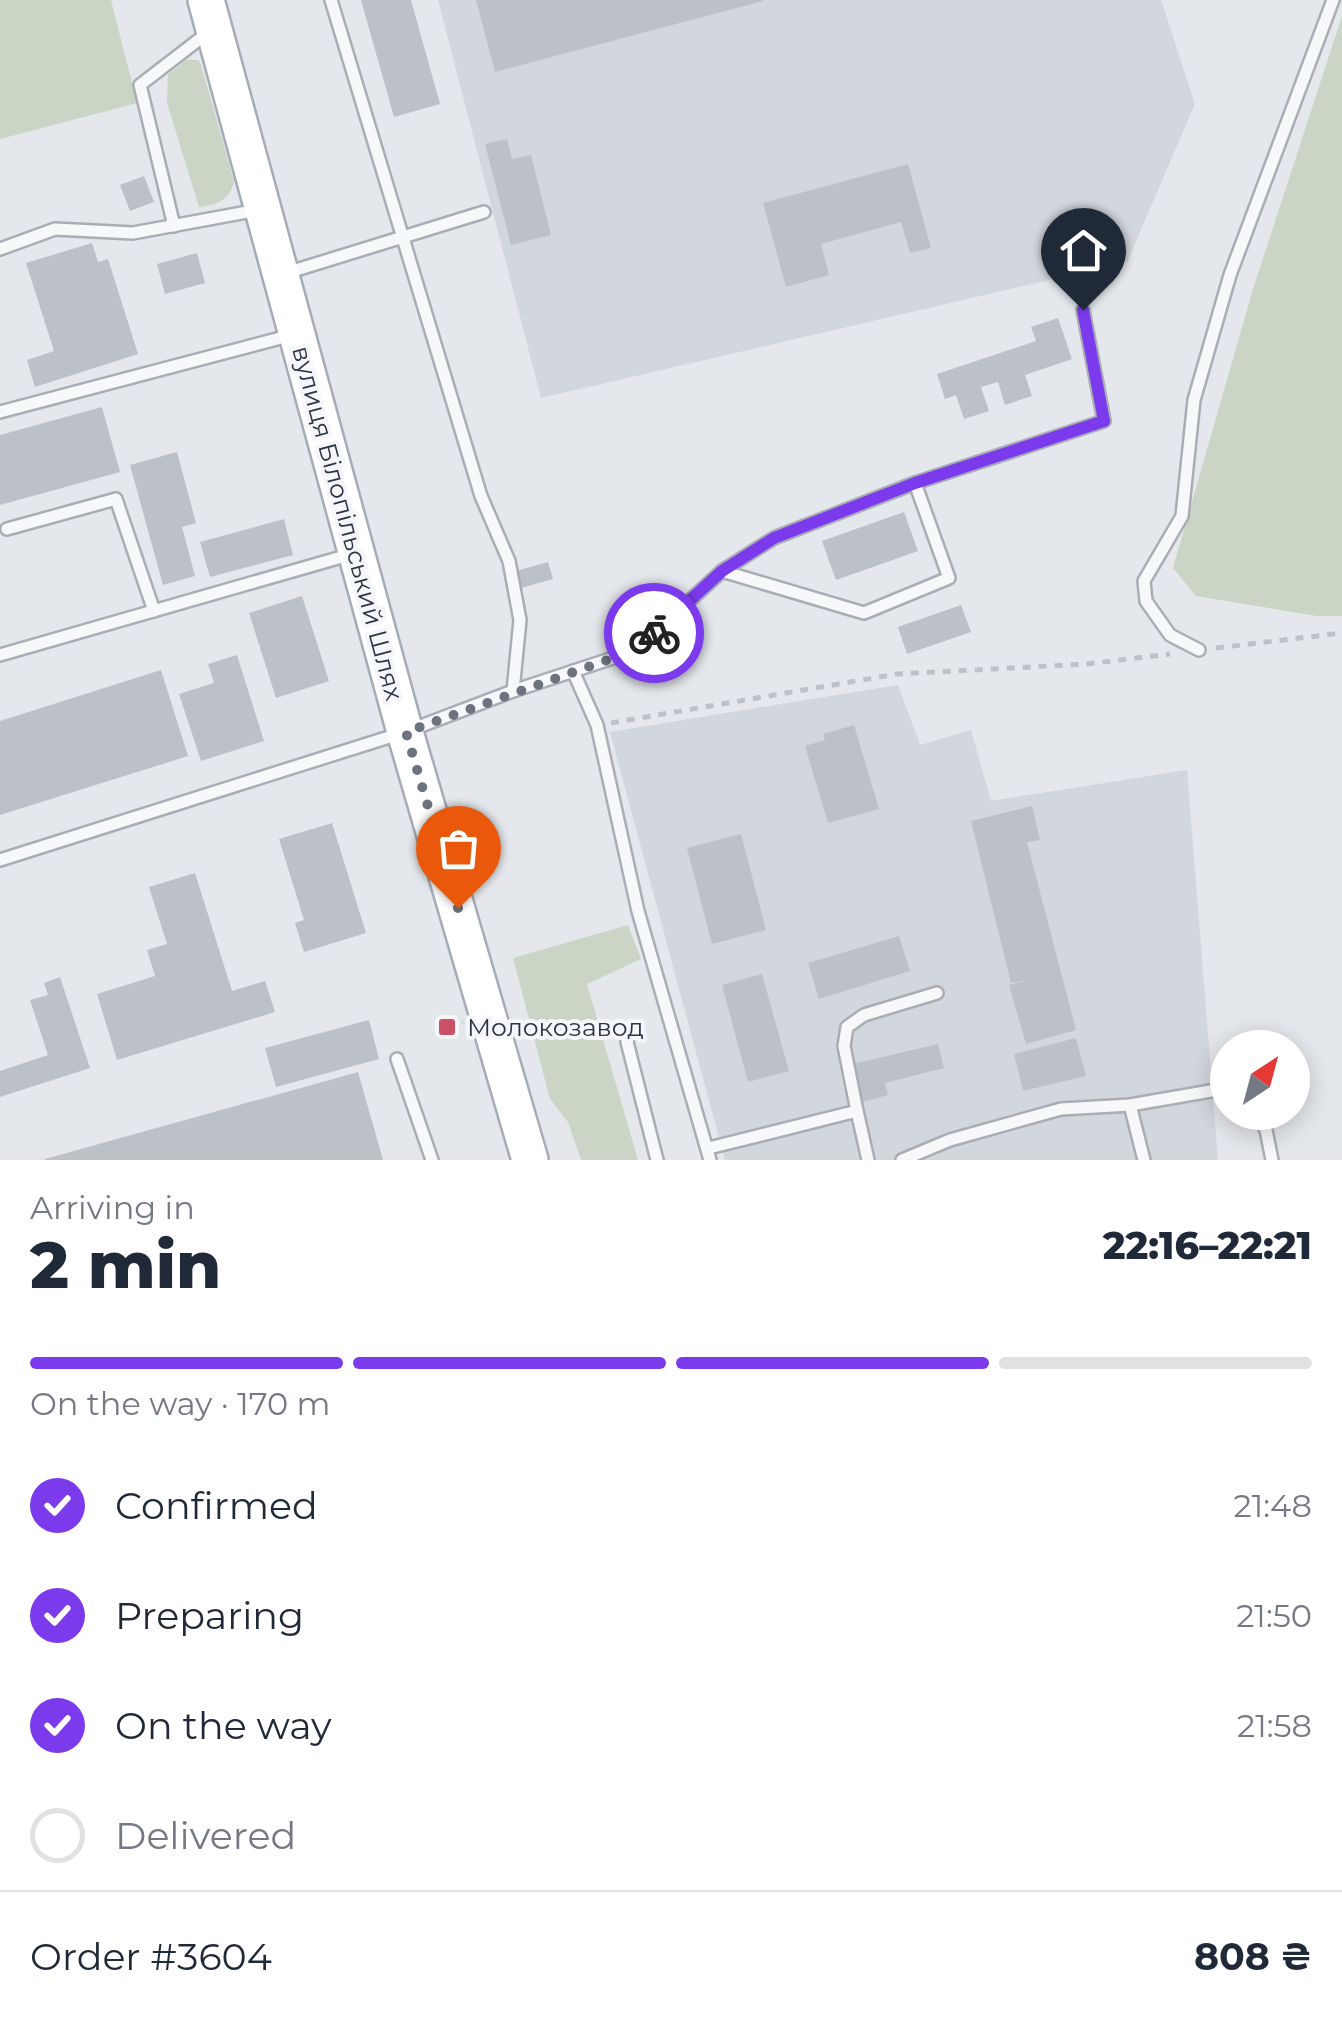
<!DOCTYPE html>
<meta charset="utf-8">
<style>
body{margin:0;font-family:Montserrat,sans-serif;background:#f2f2f3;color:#1f2937;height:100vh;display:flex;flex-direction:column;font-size:38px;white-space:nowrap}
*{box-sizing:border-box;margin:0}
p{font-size:32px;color:#747a83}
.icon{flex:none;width:55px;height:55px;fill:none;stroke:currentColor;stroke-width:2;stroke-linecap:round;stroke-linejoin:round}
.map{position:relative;height:1160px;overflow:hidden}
.details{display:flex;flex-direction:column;background:#fff;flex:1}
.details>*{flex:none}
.needle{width:65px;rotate:36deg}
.buttons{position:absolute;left:1210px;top:1030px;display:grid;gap:20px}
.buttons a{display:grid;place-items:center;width:100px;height:100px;border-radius:50%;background:#fff;box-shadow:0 5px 25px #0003;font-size:50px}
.pin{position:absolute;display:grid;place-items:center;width:85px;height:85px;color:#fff;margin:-102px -42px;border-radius:50% 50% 50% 0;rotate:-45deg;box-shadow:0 0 10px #0007}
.pin .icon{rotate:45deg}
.courier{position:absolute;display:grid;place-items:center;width:100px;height:100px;margin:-50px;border:8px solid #7c3aed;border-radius:50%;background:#fff;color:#222;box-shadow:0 2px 12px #0007}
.headline em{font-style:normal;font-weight:800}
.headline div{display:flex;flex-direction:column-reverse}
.headline{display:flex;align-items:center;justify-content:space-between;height:170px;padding:0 30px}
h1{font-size:65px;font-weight:800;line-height:75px}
.bar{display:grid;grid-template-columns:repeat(4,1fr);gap:15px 10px;align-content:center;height:120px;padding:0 30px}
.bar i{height:12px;border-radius:8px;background:#e0e1e3}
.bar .on{background:#7c3aed}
.bar p{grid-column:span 4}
.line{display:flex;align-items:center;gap:25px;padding:0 30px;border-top:2px solid #e0e1e3}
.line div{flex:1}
ol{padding:0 30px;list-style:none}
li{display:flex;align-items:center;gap:30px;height:110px}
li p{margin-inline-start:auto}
li .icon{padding:10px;border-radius:50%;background:#7c3aed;color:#fff;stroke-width:4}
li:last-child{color:#747a83}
li i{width:55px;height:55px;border:5px solid #e0e1e3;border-radius:50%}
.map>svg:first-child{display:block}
.built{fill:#d2d6dd}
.green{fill:#cad5c6}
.building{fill:#bcc1c8}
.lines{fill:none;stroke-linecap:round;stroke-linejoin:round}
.service-casing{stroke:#a9aeb5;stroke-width:16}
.primary-casing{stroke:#a4acb7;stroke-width:40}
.path{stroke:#bec1c7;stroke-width:5;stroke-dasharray:8 8;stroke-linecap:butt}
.service{stroke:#f7f8fa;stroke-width:11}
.primary{stroke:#fff;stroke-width:35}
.done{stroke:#6c737e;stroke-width:10;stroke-dasharray:0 18}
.route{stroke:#7c3aed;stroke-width:12}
.poi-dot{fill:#ca5065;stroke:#f4f6f9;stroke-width:4}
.labels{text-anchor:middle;stroke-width:8;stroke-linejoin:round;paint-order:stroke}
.street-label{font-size:25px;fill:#2c3543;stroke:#f4f6f9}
.poi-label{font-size:25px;fill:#2c3543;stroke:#f4f6f9;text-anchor:start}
</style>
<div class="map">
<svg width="1342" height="1160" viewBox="0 0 1342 1160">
<rect width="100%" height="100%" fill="#e4e7eb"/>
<g class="built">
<polygon points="438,0 1161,0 1195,104 1127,262 541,398"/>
<polygon points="898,685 920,745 971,730 991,801 1187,770 1218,1160 725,1160 610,732"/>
</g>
<g class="green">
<polygon points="0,0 111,0 137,103 0,139"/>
<polygon points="1342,16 1342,616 1317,616 1196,596 1173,568 1253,289"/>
<path d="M186,60H198L201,65L234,181C230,200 217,205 199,207L167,103L168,75Z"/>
<polygon points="628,925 641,959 587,984 638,1160 581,1160 568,1122 550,1099 513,958"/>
</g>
<g class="building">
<polygon points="361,0 411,0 440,104 394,117"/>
<polygon points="476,0 763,0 763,1 495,72"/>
<polygon points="507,139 512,159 531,155 551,235 511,245 485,144"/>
<polygon points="908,164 931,248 910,253 901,222 821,244 829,275 786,287 763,203"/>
<polygon points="144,176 154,202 130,211 120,185"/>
<polygon points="92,243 98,262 108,259 138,354 35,387 27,360 54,351 26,263"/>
<polygon points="197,253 205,283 165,294 157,264"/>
<polygon points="1058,318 1072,359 1025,375 1032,396 1005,405 998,382 981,387 989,411 964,419 956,395 945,399 937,374 1036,341 1031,327"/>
<polygon points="102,407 120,472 0,505 0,435"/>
<polygon points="177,452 196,523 182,527 195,576 163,585 130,465"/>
<polygon points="904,512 918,551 836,580 822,541"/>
<polygon points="284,519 293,555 210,577 200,542"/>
<polygon points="548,562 553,579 521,588 516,571"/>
<polygon points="302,596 329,681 276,698 249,613"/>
<polygon points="961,605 971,632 907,654 898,627"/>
<polygon points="237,655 264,741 201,761 179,694 214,683 208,664"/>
<polygon points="161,670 188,756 0,815 0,721"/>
<polygon points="854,725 879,809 828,823 805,746 825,740 823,734"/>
<polygon points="1032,806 1040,840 1027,842 1076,1030 1026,1044 1009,985 1029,980 1011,983 971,821"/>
<polygon points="332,823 366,933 304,952 295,923 304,920 279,839"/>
<polygon points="741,834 766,930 712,944 687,848"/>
<polygon points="195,873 232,991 265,981 275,1012 117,1060 97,994 155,976 147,950 167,944 149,887"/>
<polygon points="899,936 910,971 819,999 808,963"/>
<polygon points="762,974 789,1071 748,1082 722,985"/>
<polygon points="60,977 90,1068 0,1097 0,1071 48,1055 30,1000 48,995 44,983"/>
<polygon points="369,1020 379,1059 276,1087 265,1048"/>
<polygon points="1076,1038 1086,1076 1023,1091 1014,1054"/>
<polygon points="938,1044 944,1068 885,1083 888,1095 862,1102 853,1064"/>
<polygon points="358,1072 383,1160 45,1160 45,1159"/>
</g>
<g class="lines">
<defs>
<g id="service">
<polyline points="174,226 140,85 210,31"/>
<polyline points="0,249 55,229 133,233 258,210"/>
<polyline points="283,274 484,212"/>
<polyline points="0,412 292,335"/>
<polyline points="7,529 116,499 154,611"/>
<polyline points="722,571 774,538 915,483"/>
<polyline points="1199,650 1170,635 1146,601 1144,581 1182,516 1194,400 1230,275 1333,0"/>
<polyline points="0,655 352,554"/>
<polyline points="573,671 597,725 638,911 710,1160"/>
<polyline points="513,691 613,658 652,635 722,571 864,613 949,578 915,483 1104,421 1083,310"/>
<polyline points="0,860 405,732 513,691 520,620 509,561 481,496 331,0"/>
<polyline points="627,1042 657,1160"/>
<polyline points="397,1059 432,1160"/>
<polyline points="1130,1105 1144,1160"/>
<polyline points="857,1111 868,1160"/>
<polyline points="1256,1112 1266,1130 1272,1160"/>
<polyline points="709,1148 857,1111 844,1046 847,1027 864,1015 937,993"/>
<polyline points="902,1160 950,1140 1061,1109 1130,1105 1228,1088"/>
</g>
<polyline id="primary" points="206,0 405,732 530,1160"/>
</defs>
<use href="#service" class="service-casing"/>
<use href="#primary" class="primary-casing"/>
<g class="path">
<polyline points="1216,648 1342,633"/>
<polyline points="611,723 897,674 1087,664 1170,654"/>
<polyline points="447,1027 463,1022"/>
</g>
<use href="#service" class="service"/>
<use href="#primary" class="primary"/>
</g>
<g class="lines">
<polyline class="done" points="458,908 406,732 613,658 654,633"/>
<polyline class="route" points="654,633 722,571 774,538 915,483 1104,421 1083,310"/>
</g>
<rect class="poi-dot" x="437" y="1017" width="20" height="20" rx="5"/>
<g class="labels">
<g class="street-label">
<text transform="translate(348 523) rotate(75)" y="9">вулиця Білопільський Шлях</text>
</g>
<g class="poi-label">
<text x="467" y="1036">Молокозавод</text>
</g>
</g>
</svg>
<div class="buttons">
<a><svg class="needle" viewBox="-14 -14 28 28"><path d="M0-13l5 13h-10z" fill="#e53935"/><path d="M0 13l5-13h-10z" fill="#747a83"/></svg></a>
</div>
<div class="pin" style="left:458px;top:908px;background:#ea580c"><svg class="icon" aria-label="bag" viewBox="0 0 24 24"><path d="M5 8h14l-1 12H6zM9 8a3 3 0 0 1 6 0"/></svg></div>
<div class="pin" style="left:1083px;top:310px;background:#1f2937"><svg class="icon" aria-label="home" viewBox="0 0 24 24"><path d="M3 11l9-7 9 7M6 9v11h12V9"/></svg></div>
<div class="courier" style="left:654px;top:633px"><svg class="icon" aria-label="bike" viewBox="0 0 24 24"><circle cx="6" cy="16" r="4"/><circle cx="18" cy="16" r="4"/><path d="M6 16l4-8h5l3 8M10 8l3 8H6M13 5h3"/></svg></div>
</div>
<section class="details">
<div class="headline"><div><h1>2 min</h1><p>Arriving in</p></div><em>22:16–22:21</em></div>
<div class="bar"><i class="on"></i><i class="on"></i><i class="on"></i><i></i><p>On the way · 170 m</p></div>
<ol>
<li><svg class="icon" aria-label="check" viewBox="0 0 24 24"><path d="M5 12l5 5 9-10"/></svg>Confirmed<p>21:48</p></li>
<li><svg class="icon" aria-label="check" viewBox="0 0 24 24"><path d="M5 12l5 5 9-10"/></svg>Preparing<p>21:50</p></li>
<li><svg class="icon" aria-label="check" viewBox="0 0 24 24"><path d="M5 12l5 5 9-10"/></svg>On the way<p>21:58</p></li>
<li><i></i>Delivered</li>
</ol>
<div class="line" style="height:130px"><div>Order #3604</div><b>808 ₴</b></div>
</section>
